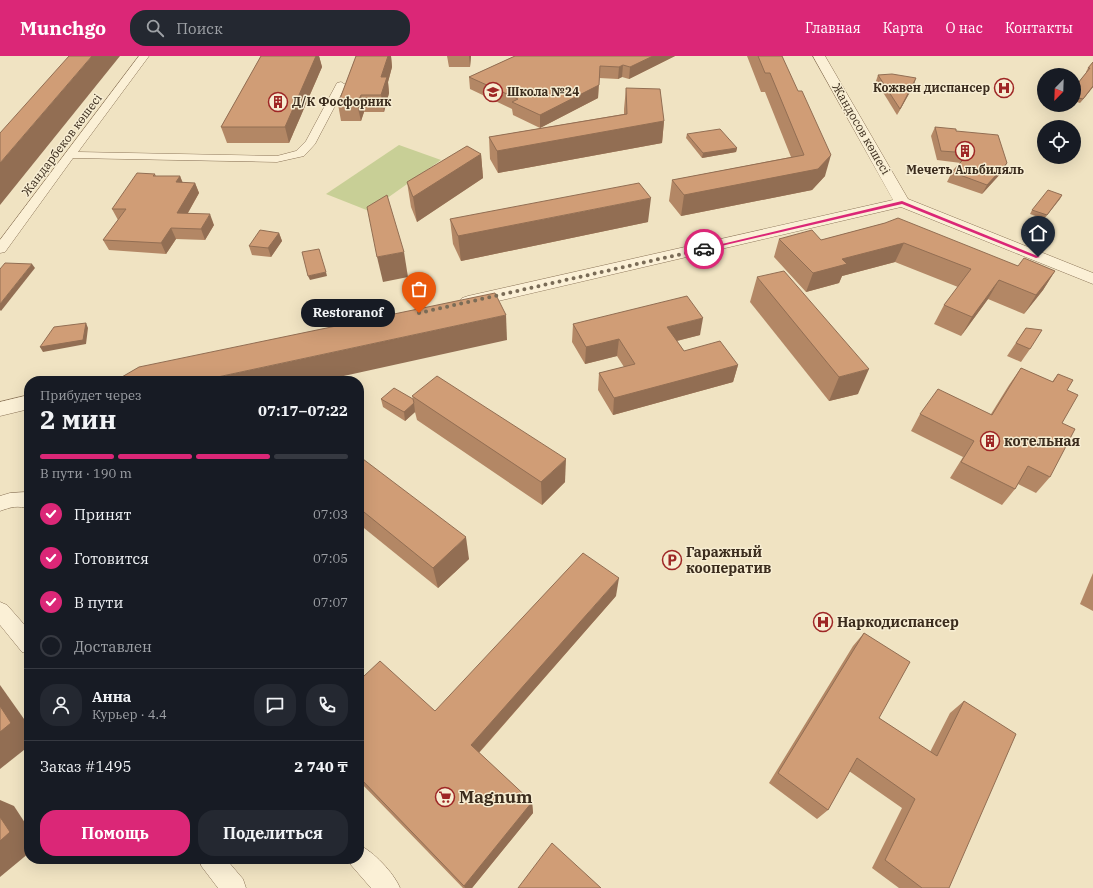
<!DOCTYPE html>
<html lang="ru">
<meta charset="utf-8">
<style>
body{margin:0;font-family:"IBM Plex Serif",serif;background:#242831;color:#f1f3f6;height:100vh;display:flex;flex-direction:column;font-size:15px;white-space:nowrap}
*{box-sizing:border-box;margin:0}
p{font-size:13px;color:#9ea1a6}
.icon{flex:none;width:22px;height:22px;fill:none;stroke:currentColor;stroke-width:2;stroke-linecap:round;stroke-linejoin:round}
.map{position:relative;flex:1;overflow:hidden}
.details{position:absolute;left:24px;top:320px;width:340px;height:488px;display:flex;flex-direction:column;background:#171b24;border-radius:16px;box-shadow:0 4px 16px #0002}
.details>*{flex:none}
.needle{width:26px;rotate:203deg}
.controls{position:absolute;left:1037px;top:12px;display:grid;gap:8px}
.controls a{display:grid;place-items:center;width:44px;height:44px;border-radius:50%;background:#171b24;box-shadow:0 4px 16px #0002;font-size:20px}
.pin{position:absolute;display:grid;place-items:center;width:34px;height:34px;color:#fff;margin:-41px -17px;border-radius:50% 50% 50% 0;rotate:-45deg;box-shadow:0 0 4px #0007}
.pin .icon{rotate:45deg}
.courier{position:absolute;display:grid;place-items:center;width:40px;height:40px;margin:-20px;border:3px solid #db2777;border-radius:50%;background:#fff;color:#222;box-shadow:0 1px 5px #0007}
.bubble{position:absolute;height:28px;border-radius:14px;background:#171b24;box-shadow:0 4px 16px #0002;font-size:13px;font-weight:700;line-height:28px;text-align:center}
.overview em{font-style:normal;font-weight:700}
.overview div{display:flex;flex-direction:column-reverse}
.overview{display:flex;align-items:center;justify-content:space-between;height:68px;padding:0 16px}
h1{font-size:26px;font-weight:700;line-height:30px}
.bar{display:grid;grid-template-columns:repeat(4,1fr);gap:6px 4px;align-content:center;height:48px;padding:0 16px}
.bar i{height:5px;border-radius:3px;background:#363941}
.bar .selected{background:#db2777}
.bar p{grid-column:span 4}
.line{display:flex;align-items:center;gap:10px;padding:0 16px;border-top:1px solid #363941}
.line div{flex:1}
.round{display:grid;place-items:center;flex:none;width:42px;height:42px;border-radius:16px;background:#242831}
ol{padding:0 16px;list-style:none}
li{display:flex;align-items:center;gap:12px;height:44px}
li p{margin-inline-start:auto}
li .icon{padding:4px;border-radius:50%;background:#db2777;color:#fff;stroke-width:4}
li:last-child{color:#9ea1a6}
li i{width:22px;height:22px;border:2px solid #363941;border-radius:50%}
.cta{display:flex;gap:8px;margin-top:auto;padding:8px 16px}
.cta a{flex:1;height:46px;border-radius:16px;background:#db2777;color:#fff;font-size:16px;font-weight:700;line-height:46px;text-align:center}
.cta a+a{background:#242831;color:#f1f3f6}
header{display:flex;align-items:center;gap:24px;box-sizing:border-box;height:56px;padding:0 20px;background:#db2777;color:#fff}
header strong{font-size:19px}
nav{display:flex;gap:22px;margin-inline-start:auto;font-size:14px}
.search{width:280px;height:36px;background:#242831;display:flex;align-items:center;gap:10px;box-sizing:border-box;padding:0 14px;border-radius:16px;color:#9ea1a6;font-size:15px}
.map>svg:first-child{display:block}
.green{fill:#c8cf96}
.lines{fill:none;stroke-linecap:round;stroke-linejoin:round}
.minor-casing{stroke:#8b7458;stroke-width:1}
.tertiary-casing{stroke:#8b7458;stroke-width:1}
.minor{fill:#fbf0d6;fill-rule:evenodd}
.tertiary{fill:#fbf0d6;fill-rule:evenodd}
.wall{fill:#b38765}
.shaded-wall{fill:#926e53}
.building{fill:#d09d76;stroke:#926e53}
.route{fill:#db2777}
.done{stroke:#7a6c57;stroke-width:4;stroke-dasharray:0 7.2}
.labels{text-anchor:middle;stroke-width:3;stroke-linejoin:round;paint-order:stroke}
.far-poi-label{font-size:12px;font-weight:bold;fill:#3b2c1d;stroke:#f7edd2;text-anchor:start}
.far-street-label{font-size:12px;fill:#3b2c1d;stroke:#f7edd2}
.poi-label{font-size:14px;font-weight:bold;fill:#3b2c1d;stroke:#f7edd2;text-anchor:start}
.near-poi-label{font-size:17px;font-weight:bold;fill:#3b2c1d;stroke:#f7edd2;text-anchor:start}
</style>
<header>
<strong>Munchgo</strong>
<div class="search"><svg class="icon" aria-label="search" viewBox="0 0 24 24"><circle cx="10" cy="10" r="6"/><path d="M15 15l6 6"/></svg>Поиск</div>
<nav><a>Главная</a><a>Карта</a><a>О нас</a><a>Контакты</a></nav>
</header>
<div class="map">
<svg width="1093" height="832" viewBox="0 0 1093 832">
<rect width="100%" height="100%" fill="#f0e3c2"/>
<polygon class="green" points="399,89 441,104 369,155 326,138"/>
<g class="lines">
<defs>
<g id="minor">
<polygon points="139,0 149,0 78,96 277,100 296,95 306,85 337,27 341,26 346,29 315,88 304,100 277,106 73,102 5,196 0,197 0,184"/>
<path d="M27,436L29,437V453C18,449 11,451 0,455V440L10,437Z"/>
<polygon points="0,546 7,549 29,574 29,598 22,596 0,569"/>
<path d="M359,789C373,795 394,817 400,832H371L351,809L348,803H359Z"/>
<polygon points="198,803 226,803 243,823 246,832 218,832 202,811"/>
</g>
<g id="tertiary">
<polygon points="813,0 825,0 908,143 1093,217 1093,228 901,151 468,252 462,250 459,246 462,242 468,240 893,144"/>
<polygon points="29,339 29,353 0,360 0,346"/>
</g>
</defs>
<use href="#minor" class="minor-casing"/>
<use href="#tertiary" class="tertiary-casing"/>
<use href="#minor" class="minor"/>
<use href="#tertiary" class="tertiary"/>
</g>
<g class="wall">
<polygon points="261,0 319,0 322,11 289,87 227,87 221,71"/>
<polygon points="356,0 391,0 392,11 388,26 389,37 384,56 364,56 361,65 341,65 338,48"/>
<polygon points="447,0 471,0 470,11 449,11"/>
<polygon points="515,0 675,0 629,23 622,21 618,23 599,22 598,42 540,72 513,59 512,53 470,33 469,21"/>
<polygon points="747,0 782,0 825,120 812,134 681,160 669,145 672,124 791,101 765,36 761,36"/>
<polygon points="1093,6 1093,31 1080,47 1074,45 1074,32 1087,16 1086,16 1088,12"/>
<polygon points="878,19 914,29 897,59 876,25"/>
<polygon points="626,32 664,65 662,87 498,117 490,103 489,81 624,58 624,53"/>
<polygon points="935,71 956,75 1007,107 1002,116 982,138 947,126 952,116 961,107 937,104 931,80"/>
<polygon points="687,78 737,92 736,96 702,102 686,82"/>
<polygon points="481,98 483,122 417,166 411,151 407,126"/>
<polygon points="155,118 156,120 180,120 183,127 195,127 199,137 188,157 214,169 205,184 176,183 166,198 109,194 103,184 118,164 112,153"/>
<polygon points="1062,139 1044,163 1030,158 1032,154"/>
<polygon points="450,163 648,166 461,205 453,188"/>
<polygon points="885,167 1018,210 1055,215 1043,234 1024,258 988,243 961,280 934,268 944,249 958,231 895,206 842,220 839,227 806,236 774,201 779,183 821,184"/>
<polygon points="279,177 282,185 271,201 252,199 249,190"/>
<polygon points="757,221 858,338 829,345 750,246"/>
<polygon points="573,268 700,279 677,285 684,295 738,309 733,326 613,359 598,334 599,317 624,311 617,300 585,308 572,286"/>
<polygon points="1026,272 1030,293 1021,306 1007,300"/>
<polygon points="1021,312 1052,326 1058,318 1067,334 1062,367 1050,421 1036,437 1018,428 1015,433 1002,449 950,422 963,401 911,375 920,358 991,358 1009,329"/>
<polygon points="412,340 565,426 542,449 417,364 415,356 405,365 383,351 381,343 413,343"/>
<polygon points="359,400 469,503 438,532 359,468"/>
<polygon points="1093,517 1093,555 1080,548"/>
<polygon points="616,540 479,697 532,746 533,757 472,832 463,832 359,725 359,615 364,620 435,655"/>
<polygon points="864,577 879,662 930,696 950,657 964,645 949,832 899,832 872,812 902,752 849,715 828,754 817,763 769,727 853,590"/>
</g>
<g class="shaded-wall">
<polygon points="92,0 120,0 0,149 0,107"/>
<polygon points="316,0 319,0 322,11 289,87 285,71"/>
<polygon points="388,0 391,0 392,11 388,26 389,37 384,56 381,39 381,21"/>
<polygon points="469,0 471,0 470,11"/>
<polygon points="653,0 675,0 629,23 630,11"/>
<polygon points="623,9 622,21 618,23 619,11"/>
<polygon points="600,10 598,42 540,72 540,59"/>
<polygon points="916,22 914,29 897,59 900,53"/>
<polygon points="1093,30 1093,31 1080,47 1083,43"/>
<polygon points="361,39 364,56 361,65 357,48"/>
<polygon points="664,65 662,87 498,117 497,95"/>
<polygon points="737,92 736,96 702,102 703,97"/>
<polygon points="481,98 483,122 417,166 413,141"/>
<polygon points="831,99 825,120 812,134 681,160 684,139"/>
<polygon points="1007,107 1002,116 982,138 987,129"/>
<polygon points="180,120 184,131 176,126"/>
<polygon points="195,127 199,137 182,167 177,157"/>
<polygon points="1062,139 1060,143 1044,163"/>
<polygon points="651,142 648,166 461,205 458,180"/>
<polygon points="210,158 214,169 205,184 201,173"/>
<polygon points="171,172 176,183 166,198 161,187"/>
<polygon points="279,177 282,185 271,201 268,192"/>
<polygon points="904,187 895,206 842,220 839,227 806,236 813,217 842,203"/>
<polygon points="404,196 408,221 383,226 377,201"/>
<polygon points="32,208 35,212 1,255 0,254 0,248"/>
<polygon points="1055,215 1043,234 1024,258 1036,239"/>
<polygon points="326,216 327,220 310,224 308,220"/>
<polygon points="999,224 988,243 961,280 972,261"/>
<polygon points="506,259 507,284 321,325 199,325"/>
<polygon points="703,262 700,279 664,288 667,271"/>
<polygon points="86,267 88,272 86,288 43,296 40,291"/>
<polygon points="619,283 617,300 585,308 586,291"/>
<polygon points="738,309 733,326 613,359 614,342"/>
<polygon points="869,313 858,338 829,345 839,321"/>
<polygon points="414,347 415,356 405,365 404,356"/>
<polygon points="566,403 565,426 542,449 541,426"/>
<polygon points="466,481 469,503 438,532 433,512"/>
<polygon points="619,522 616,540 474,702 471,689"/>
<polygon points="0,629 29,670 29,690 0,713"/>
<polygon points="0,744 14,750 29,773 29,797 0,821"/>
<polygon points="532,746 533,757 472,832 465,832 464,830"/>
</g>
<g class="building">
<polygon points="69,0 92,0 0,107 0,77"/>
<polygon points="261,0 316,0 285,71 221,71"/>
<polygon points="356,0 388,0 381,21 387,21 381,39 361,39 357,48 338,48"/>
<polygon points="515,0 653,0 630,11 623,9 619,11 600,10 599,29 540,59 512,46 518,43 469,21"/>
<polygon points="758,0 782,0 798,35 802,35 831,99 818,113 684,139 672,124 804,99 770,17 765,17"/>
<polygon points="1093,6 1093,30 1083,43 1074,41 1074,32 1090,12 1088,12"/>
<polygon points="892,18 916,22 900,53 878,19"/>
<polygon points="626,32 660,33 664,65 497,95 489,81 627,58"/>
<polygon points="935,71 956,73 956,75 998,79 1007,107 987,129 952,116 969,97 941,95"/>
<polygon points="720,73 737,92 703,97 687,78"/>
<polygon points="467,90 481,98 413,141 407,126"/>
<polygon points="137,117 155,118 153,120 180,120 176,126 195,127 177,157 210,158 201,173 171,172 161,187 103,184 126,153 112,153"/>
<polygon points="639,127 651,142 458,180 450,163"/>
<polygon points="1048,134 1062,139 1047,159 1032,154"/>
<polygon points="387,139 404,196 377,201 367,151"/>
<polygon points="898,162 1018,210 1024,202 1055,215 1036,239 999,224 972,261 944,249 971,213 904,187 842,203 847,208 813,217 779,183 812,174 821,184 885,167"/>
<polygon points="260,174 279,177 268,192 249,190"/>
<polygon points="319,193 326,216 308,220 302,196"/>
<polygon points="5,207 32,208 0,248 0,213"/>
<polygon points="784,215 869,313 839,321 757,221"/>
<polygon points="495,237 506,259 199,325 115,325 139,311"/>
<polygon points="687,240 703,262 667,271 684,295 720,285 738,309 614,342 599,317 635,308 619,283 586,291 573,268"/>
<polygon points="86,267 83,284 40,291 54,271"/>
<polygon points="1026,272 1042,274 1030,293 1016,287"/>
<polygon points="1021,312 1053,326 1058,318 1073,324 1067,334 1078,339 1062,367 1075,373 1050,421 1028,410 1015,433 961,406 974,385 920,358 938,333 992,359"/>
<polygon points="437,320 566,403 541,426 412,340"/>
<polygon points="394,332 413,343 414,347 404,356 381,343"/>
<polygon points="359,400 466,481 433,512 359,452"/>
<polygon points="583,497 619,522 471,689 532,746 464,830 359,721 359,615 364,620 380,605 435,655"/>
<polygon points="864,577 910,606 879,662 937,700 964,645 1016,678 949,832 922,832 885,804 915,743 857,702 828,754 778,717"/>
<polygon points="0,650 11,667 0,676"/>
<polygon points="0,761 10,776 0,785"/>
<polygon points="552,787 601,832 518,832"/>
</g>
<polygon class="route" points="902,145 1040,201 1036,202 902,148 704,194 701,193"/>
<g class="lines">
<polyline class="done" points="419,257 704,193"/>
</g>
<defs>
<symbol id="hospital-ring" viewBox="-11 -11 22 22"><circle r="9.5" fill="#f7edd2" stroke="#9e2625" stroke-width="1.5"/><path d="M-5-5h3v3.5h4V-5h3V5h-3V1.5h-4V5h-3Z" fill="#9e2625"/></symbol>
<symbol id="school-ring" viewBox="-11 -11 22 22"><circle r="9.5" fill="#f7edd2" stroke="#9e2625" stroke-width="1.5"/><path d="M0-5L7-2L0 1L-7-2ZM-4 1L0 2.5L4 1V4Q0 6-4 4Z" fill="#9e2625"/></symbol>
<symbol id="building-ring" viewBox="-11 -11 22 22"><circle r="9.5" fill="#f7edd2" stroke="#9e2625" stroke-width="1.5"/><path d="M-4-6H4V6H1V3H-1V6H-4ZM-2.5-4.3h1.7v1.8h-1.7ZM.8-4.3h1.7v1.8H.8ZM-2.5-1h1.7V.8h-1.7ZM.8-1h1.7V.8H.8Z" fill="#9e2625"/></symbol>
<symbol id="parking-ring" viewBox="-11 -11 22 22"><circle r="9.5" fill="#f7edd2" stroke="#9e2625" stroke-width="1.5"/><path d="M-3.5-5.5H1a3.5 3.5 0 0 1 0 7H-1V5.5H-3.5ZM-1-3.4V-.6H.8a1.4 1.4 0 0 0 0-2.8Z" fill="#9e2625"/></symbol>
<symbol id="supermarket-ring" viewBox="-11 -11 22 22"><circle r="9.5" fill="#f7edd2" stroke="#9e2625" stroke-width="1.5"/><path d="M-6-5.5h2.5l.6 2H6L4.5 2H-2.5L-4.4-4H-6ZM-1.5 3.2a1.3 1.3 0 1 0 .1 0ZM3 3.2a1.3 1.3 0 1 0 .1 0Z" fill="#9e2625"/></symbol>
</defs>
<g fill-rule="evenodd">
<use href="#hospital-ring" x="993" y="21" width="22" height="22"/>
<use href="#school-ring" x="482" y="25" width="22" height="22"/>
<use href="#building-ring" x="267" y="35" width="22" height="22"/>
<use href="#building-ring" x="954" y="84" width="22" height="22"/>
<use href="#building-ring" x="979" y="374" width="22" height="22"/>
<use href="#parking-ring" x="661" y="493" width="22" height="22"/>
<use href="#hospital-ring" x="812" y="555" width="22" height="22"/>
<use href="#supermarket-ring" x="434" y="730" width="22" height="22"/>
</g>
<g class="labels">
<g class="far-poi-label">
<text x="990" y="36" text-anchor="end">Кожвен диспансер</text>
<text x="507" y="40">Школа №24</text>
<text x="292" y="50">Д/К Фосфорник</text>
<text x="965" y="118" text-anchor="middle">Мечеть Альбиляль</text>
</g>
<g class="far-street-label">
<text transform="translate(861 73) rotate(60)" y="4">Жандосов көшесі</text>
<text transform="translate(62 89) rotate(-53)" y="4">Жандарбеков көшесі</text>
</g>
<g class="poi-label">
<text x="1004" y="390">котельная</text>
<text x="686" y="501">Гаражный<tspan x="686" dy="16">кооператив</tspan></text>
<text x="837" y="571">Наркодиспансер</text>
</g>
<g class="near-poi-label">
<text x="459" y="747">Magnum</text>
</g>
</g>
</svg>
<div class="controls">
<a><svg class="needle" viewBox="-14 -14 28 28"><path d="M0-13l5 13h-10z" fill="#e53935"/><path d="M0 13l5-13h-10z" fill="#9ea1a6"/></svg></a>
<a><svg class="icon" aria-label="locate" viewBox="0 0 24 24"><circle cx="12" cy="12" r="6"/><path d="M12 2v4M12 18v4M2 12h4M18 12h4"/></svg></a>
</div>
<div class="pin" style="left:419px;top:257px;background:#ea580c"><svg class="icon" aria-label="bag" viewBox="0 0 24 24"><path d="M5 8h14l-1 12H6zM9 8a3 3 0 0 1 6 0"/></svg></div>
<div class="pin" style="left:1038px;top:201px;background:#1f2937"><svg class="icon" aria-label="home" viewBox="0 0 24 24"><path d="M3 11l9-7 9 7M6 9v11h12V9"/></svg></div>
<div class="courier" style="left:704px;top:193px"><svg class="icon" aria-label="car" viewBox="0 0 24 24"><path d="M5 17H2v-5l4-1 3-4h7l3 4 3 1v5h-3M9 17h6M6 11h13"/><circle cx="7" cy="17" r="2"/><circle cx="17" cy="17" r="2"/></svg></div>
<div class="bubble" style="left:301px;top:243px;width:94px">Restoranof</div>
<section class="details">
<div class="overview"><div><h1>2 мин</h1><p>Прибудет через</p></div><em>07:17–07:22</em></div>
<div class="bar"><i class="selected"></i><i class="selected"></i><i class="selected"></i><i></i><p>В пути · 190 m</p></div>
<ol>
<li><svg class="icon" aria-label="check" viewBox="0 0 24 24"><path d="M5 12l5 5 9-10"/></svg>Принят<p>07:03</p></li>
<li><svg class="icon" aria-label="check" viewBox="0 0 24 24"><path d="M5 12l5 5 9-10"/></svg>Готовится<p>07:05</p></li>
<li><svg class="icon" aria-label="check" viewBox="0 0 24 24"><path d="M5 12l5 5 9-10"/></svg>В пути<p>07:07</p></li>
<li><i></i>Доставлен</li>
</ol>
<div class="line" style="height:72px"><a class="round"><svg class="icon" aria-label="person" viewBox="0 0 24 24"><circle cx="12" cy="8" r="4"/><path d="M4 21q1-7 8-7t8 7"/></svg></a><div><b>Анна</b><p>Курьер · 4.4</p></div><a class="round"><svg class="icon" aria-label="chat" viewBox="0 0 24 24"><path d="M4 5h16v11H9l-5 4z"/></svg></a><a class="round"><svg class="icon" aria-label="phone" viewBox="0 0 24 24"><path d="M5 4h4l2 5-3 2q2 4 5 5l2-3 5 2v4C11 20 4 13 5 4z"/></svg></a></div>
<div class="line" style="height:52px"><div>Заказ #1495</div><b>2 740 ₸</b></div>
<div class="cta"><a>Помощь</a><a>Поделиться</a></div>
</section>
</div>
